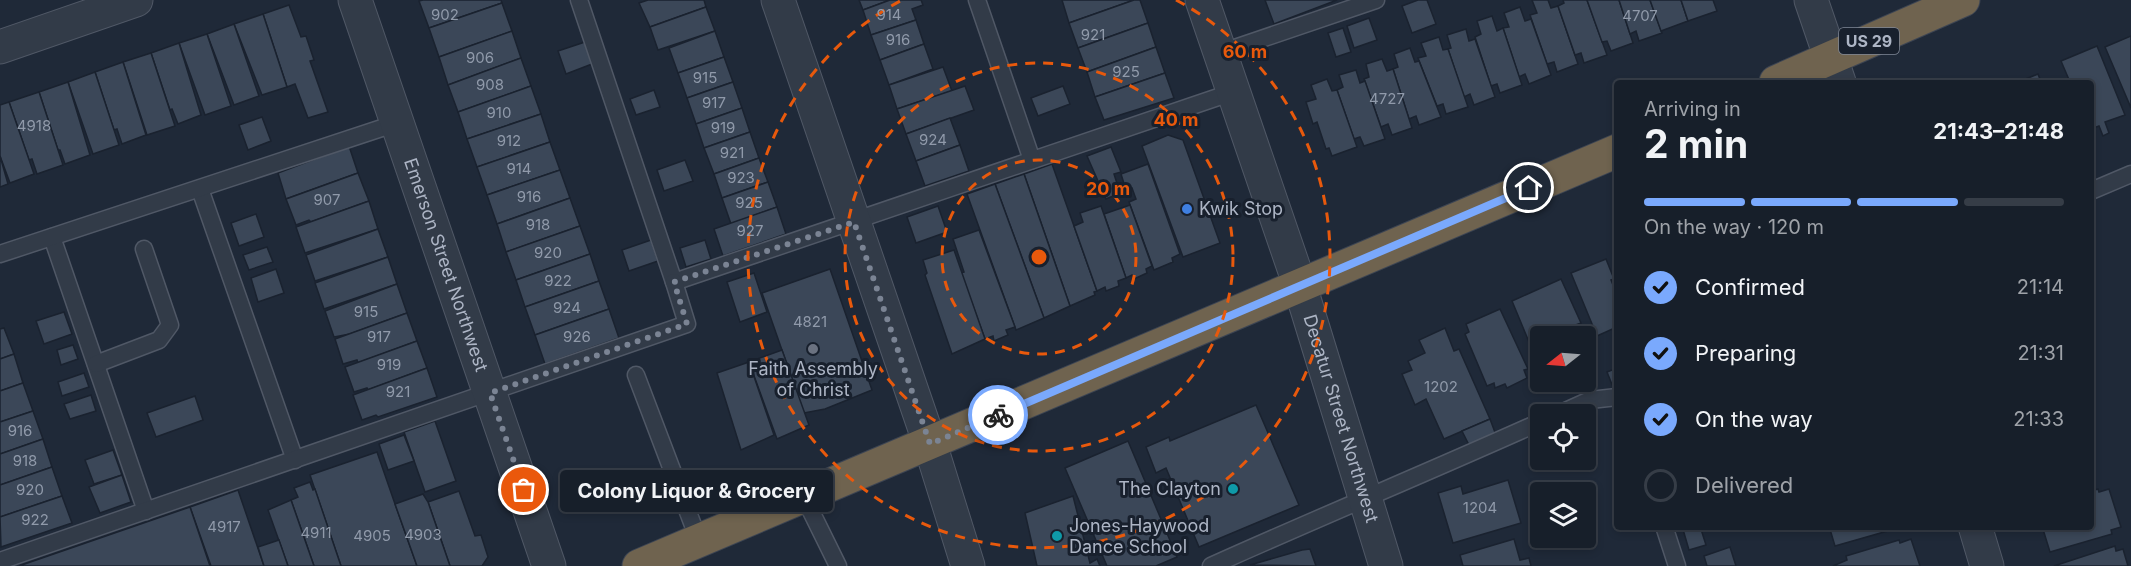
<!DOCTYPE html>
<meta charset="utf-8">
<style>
body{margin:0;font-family:Inter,sans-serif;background:#242c36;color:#f1f3f6;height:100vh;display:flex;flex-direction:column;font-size:22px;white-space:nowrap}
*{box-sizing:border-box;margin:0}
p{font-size:20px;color:#9ea2a8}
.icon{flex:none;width:33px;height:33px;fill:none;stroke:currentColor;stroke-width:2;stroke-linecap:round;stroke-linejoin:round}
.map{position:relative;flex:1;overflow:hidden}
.sheet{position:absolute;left:1614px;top:80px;width:480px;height:450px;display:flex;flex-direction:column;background:#171f2a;border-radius:6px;box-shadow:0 3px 9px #0003,0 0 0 2px #363d47}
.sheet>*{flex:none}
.needle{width:39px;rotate:253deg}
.tools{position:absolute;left:1530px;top:326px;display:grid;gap:12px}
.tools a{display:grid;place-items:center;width:66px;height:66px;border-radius:6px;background:#171f2a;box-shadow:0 3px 9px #0003,0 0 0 2px #363d47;font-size:30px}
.pin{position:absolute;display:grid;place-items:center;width:51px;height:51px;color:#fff;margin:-26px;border:3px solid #fff;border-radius:50%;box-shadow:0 2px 6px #0007}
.courier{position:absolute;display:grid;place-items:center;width:60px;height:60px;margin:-30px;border:4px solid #7aa9fd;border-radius:50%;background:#fff;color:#222;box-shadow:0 2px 8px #0007}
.bubble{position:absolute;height:42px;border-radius:6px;background:#171f2a;box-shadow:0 3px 9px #0003,0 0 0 2px #363d47;font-size:20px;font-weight:700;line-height:42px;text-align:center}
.summary em{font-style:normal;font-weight:700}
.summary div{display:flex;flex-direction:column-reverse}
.summary{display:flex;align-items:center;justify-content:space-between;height:102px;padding:0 30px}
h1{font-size:39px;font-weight:700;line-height:45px}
.bar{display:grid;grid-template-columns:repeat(4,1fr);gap:9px 6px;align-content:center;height:72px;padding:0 30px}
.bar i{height:8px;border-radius:4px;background:#363d47}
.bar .active{background:#7aa9fd}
.bar p{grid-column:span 4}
ol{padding:0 30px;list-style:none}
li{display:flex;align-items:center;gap:18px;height:66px}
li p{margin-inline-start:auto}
li .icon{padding:6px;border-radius:50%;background:#7aa9fd;color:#111;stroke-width:4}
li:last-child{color:#9ea2a8}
li i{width:33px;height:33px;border:3px solid #363d47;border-radius:50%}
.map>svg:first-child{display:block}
.building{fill:#3b4758;stroke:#1a222f;stroke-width:1.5}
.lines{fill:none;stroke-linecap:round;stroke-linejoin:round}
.lane-casing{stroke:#505866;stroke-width:19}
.street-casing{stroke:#505866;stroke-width:35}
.highway-casing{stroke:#3d4553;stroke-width:35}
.lane{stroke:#323b48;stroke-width:16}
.street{stroke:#323b48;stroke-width:33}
.highway{stroke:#6f634f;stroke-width:33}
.done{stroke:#7b8494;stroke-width:6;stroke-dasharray:0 10.8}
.route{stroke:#7aa9fd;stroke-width:8}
.ring{fill:none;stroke:#e8590c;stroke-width:3;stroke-dasharray:10 8}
.shop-dot{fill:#3f7fe0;stroke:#18202d;stroke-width:2}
.worship-dot{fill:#6b7280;stroke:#18202d;stroke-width:2}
.culture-dot{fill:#0f9aa8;stroke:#18202d;stroke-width:2}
.labels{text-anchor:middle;stroke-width:6;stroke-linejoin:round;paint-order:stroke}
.number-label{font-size:15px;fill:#909aaa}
.shield{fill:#18202d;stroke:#808897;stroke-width:1.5}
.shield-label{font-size:16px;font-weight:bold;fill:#adb5c5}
.poi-label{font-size:18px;fill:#adb5c5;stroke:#18202d;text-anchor:start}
.street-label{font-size:18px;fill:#adb5c5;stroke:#18202d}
.centre{fill:#e8590c;stroke:#18202d;stroke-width:3}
.ring-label{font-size:18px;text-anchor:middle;font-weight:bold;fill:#e8590c;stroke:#18202d;stroke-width:6;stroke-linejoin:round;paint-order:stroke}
</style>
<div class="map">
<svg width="2131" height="566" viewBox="0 0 2131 566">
<rect width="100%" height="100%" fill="#1f2938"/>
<g class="building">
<polygon points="423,0 501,0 502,3 429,28 419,1"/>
<polygon points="648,0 704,0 706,7 650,27 639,3"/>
<polygon points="859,0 890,0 863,10"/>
<polygon points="890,0 921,0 923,5 912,9 916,20 871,35 863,10"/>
<polygon points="1062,0 1134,0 1069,23"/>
<polygon points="1134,0 1140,0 1148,23 1078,48 1069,23"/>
<polygon points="1265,0 1337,0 1274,24"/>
<polygon points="1418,0 1427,0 1436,24 1412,33 1402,6"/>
<polygon points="1532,0 1548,0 1551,8 1558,6 1578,64 1557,72 1554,62 1547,64 1530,15 1537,13"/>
<polygon points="1563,0 1587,0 1607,55 1584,63 1581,53 1575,55 1558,6 1564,3"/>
<polygon points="1587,0 1619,0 1633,43 1611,51 1607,41 1602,42"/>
<polygon points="1619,0 1650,0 1662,33 1639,41 1636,31 1630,34"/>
<polygon points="1650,0 1681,0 1688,21 1661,31"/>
<polygon points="1681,0 1713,0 1717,11 1688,21"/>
<polygon points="502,3 512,31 439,57 429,28"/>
<polygon points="289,5 301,37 306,36 314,60 310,61 328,112 308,118 295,84 287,87 263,14"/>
<polygon points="706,7 715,31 658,50 650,27"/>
<polygon points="1520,7 1525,21 1531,19 1551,75 1529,84 1525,74 1519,77 1503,28 1509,27 1504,13"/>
<polygon points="263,14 287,87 262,95 234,24"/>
<polygon points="1492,16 1497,31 1503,28 1522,85 1500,93 1497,84 1491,86 1475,37 1481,34 1477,21"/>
<polygon points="1369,18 1377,40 1354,48 1347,26"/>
<polygon points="916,20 924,44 880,60 871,35"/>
<polygon points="1148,23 1156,47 1087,72 1078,48"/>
<polygon points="234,24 259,96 234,105 207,34"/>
<polygon points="1343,28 1351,52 1336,57 1328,33"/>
<polygon points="1466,29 1469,41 1475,39 1495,97 1474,105 1470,94 1464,97 1448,49 1451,48 1447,35"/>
<polygon points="512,31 521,58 448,85 439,57"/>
<polygon points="715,31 724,57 678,73 669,48"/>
<polygon points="207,34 231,106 205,115 179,43"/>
<polygon points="2131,36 2131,108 2105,47"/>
<polygon points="1439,37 1443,50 1448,49 1468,107 1446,114 1443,104 1437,106 1418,58 1426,56 1421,43"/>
<polygon points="585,42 592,64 566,74 558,51"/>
<polygon points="179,43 201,115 178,124 172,109 170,110 151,53"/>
<polygon points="924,44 933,69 889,85 880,60"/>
<polygon points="2097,46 2125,115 2105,122 2109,133 2103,136 2099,126 2091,129 2091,82 2070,82 2061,61"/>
<polygon points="1156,47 1165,73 1095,97 1087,72"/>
<polygon points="1410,48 1415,62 1419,61 1441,117 1419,125 1416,116 1409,119 1393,69 1398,67 1394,54"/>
<polygon points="151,53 175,126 147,135 123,62"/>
<polygon points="724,57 733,82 687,98 678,73"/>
<polygon points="521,58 531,86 458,112 448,85"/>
<polygon points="1382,59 1387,71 1393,69 1412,128 1392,135 1388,124 1381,127 1364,79 1369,77 1366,64"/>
<polygon points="123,62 146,135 122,144 117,129 114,130 95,72"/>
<polygon points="943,67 952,91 897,109 889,85"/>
<polygon points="1356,70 1360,83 1365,81 1385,139 1364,146 1360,137 1354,139 1337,90 1343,87 1339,75"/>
<polygon points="95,72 119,145 93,154 68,82"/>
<polygon points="1165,73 1174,98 1104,120 1095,97"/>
<polygon points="2038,74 2041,82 2018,82"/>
<polygon points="1327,79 1332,91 1337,90 1357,147 1332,156 1329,148 1326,149 1317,122 1313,124 1306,102 1316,99 1311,85"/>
<polygon points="68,82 90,155 65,164 60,150 58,150 39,92"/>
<polygon points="733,82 742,108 696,124 687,98"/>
<polygon points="531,86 541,114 467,139 458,112"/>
<polygon points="965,86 974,110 906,134 897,109"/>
<polygon points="1063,86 1070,104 1038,116 1031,98"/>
<polygon points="654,90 660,107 636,115 630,99"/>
<polygon points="39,92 63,165 37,174 32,159 29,160 9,102"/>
<polygon points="9,102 34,174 10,183 0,156 0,105"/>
<polygon points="742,108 750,132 704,148 696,124"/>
<polygon points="541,114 550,142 477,167 467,139"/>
<polygon points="262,117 271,141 248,150 239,125"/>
<polygon points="950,118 960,145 916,161 906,134"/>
<polygon points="750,132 759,158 714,174 704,148"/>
<polygon points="1168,135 1183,140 1220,243 1183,257 1142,146"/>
<polygon points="550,142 560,170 487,195 477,167"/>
<polygon points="960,145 969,171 925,186 916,161"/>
<polygon points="349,146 358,173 286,199 278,173"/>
<polygon points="1111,147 1121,172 1114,174 1120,193 1106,199 1087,156"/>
<polygon points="0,156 8,184 0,187"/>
<polygon points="759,158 768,182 722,198 714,174"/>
<polygon points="685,160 693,181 664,191 657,170"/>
<polygon points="1052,164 1097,291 1094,292 1095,295 1070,306 1024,174"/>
<polygon points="1148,164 1180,254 1172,258 1173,262 1154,270 1129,202 1136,199 1132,188 1126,190 1121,174"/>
<polygon points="560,170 570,198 497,224 487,195"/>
<polygon points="358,173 369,201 311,222 309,220 296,225 286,199"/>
<polygon points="1024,174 1070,306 1044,318 995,184"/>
<polygon points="768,182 777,207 731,224 722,198"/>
<polygon points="995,184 1044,318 1016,330 967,194"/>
<polygon points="570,198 580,226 506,252 497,224"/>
<polygon points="369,201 378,229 305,253 296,227"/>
<polygon points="1130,205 1152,266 1146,269 1147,273 1134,279 1132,275 1126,278 1104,214"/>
<polygon points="938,206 947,232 916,243 907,217"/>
<polygon points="1101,206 1126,278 1118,281 1119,286 1106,291 1105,287 1097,291 1074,226 1083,222 1080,213"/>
<polygon points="777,207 786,234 723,256 714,229"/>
<polygon points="256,214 264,237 239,246 231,223"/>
<polygon points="580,226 590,254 516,280 506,252"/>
<polygon points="378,229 388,257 315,281 306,255"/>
<polygon points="979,230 1015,327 1006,330 1008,335 994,341 993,336 985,339 961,273 964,272 953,239"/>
<polygon points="651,240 658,261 629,271 622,250"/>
<polygon points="705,240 711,259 686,267 680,248"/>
<polygon points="267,247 273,262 249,270 243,255"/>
<polygon points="954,250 985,339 952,354 925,275 927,273 923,260"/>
<polygon points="590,254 599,281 525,307 516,280"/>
<polygon points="388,257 397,284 324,309 315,283"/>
<polygon points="1606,259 1614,279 1611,280 1617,295 1617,327 1597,336 1571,273"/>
<polygon points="276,269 284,293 258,302 251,278"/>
<polygon points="830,269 872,390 825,409 804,413 762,293"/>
<polygon points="754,273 767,312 740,322 727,282"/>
<polygon points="1561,279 1581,323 1570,327 1575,328 1578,336 1540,336 1539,366 1512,301"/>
<polygon points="599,281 609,309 535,335 525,307"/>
<polygon points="397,284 407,313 350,334 334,337 325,311"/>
<polygon points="609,309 619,338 545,364 535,335"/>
<polygon points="1500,309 1528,369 1524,370 1527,378 1507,388 1505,384 1495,388 1494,383 1487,386 1465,334 1469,332 1466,324"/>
<polygon points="64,312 72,334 44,344 36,321"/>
<polygon points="407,313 417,341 358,363 357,360 343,364 335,339"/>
<polygon points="4,328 14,354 0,359 0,329"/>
<polygon points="1445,328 1454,351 1459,349 1490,419 1444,439 1426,399 1415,405 1402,374 1412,370 1408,361 1425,353 1419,340"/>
<polygon points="417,341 427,368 368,390 367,388 354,392 345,367"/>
<polygon points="73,345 78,359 61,365 57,350"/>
<polygon points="782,350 809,425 777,439 749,362"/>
<polygon points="14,354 23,383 0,391 0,359"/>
<polygon points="749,362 774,435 741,450 717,373"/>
<polygon points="427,368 437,397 378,417 376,415 362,420 353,395"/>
<polygon points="1617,368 1617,386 1613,387 1607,372"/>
<polygon points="84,373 89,387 62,396 58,382"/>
<polygon points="23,383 33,411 0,422 0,391"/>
<polygon points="91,395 96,411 70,419 64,404"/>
<polygon points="195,396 203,420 156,437 147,413"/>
<polygon points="1256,405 1299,505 1199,547 1166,468 1156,473 1146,447 1169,437 1170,441"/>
<polygon points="33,411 43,439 0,454 0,422"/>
<polygon points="1490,419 1496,435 1470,447 1462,431"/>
<polygon points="435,421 456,481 425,492 404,432"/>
<polygon points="404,435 414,461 388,470 379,444"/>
<polygon points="43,439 52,467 0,485 0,454"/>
<polygon points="1128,441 1177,557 1156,566 1107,566 1065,468"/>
<polygon points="113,450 122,475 94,484 85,460"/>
<polygon points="377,452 395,504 417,566 341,566 310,475"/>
<polygon points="52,467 62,496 0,517 0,485"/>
<polygon points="122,475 131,502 100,513 89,487"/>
<polygon points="1508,480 1521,523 1453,543 1438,493 1461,486 1463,494"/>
<polygon points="310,482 313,490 315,489 341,566 314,566 291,500 298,497 294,488"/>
<polygon points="2098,489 2099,492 2109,489 2121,527 2111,530 2112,534 2050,552 2042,526 2091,526 2091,491"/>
<polygon points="238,490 264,566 211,566 190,507"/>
<polygon points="459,491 475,536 481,535 488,557 482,566 450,566 428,502"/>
<polygon points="423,494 428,502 450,566 417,566 395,504"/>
<polygon points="62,496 72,523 1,547 0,517"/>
<polygon points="1073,496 1090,563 1097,559 1100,566 1037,566 1025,513"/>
<polygon points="291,500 314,566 288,566 268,510"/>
<polygon points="190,507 210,566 19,566"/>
<polygon points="1682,526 1700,526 1706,545 1689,550"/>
<polygon points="1829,526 1897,526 1898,528 1835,546"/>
<polygon points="1514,539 1520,560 1529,558 1531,566 1463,566 1460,555"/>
<polygon points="1911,539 1920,566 1833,566 1847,560 1846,556 1899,540 1900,543"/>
<polygon points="279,540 288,566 264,566 258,547"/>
<polygon points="2115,546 2116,551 2123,549 2128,566 2054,566"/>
<polygon points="1730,547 1736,566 1707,566 1704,556"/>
<polygon points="1310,549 1316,566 1250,565 1302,550"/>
</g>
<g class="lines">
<defs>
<g id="lane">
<polyline points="579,0 674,282 1233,92"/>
<polyline points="977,0 1032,160"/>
<polyline points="1220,53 1376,0"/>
<polyline points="200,189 295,460"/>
<polyline points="2091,191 2131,174"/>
<polyline points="52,237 146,511"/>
<polyline points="0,254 397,123"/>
<polyline points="96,364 159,340 170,325 144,249"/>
<polyline points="636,375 699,541"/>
<polyline points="1559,414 1590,400 1617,397"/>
<polyline points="804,497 838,566"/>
<polyline points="1664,526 1677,566"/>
<polyline points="0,561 687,324 674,282"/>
<path d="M1211,566C1320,517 1431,471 1540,422"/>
</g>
<g id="street">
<path id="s1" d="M355,0L549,566"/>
<polyline points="778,0 930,444 968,566"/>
<path id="s2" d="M1202,0L1300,286L1386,566"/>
<polyline points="1811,0 1839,82"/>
<polyline points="0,47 136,0"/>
<polyline points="1975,526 1987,566"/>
</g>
<g id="highway">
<polyline points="1776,82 1963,0"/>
<polyline points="639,566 1617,151"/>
</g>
</defs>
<use href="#lane" class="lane-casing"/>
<use href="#street" class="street-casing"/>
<use href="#highway" class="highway-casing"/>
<use href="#lane" class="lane"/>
<use href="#street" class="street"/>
<use href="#highway" class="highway"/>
</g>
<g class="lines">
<polyline class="done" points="524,490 490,393 687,324 674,282 854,222 930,444 998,415"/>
<polyline class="route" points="998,415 1529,188"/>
</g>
<g class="ring">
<circle cx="1039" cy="257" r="97"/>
<circle cx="1039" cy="257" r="194"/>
<path d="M1176 0A291 291 0 1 1 902 0"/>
</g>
<circle class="shop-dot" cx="1187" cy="209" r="6"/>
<circle class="worship-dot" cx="813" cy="349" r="6"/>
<g class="culture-dot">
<circle cx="1233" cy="489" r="6"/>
<circle cx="1057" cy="536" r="6"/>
</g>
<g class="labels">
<g class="number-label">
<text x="445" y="20">902</text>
<text x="889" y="20">914</text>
<text x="1640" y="21">4707</text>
<text x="1093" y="40">921</text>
<text x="898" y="45">916</text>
<text x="480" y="63">906</text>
<text x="1126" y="77">925</text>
<text x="705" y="83">915</text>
<text x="490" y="90">908</text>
<text x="1387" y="104">4727</text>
<text x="714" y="108">917</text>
<text x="499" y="118">910</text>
<text x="34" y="131">4918</text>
<text x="723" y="133">919</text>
<text x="933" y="145">924</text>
<text x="509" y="146">912</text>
<text x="732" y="158">921</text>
<text x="519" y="174">914</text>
<text x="741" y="183">923</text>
<text x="529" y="202">916</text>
<text x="327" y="205">907</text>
<text x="749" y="208">925</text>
<text x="538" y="230">918</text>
<text x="750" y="236">927</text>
<text x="548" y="258">920</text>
<text x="558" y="286">922</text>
<text x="567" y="313">924</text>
<text x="366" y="317">915</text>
<text x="810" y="327">4821</text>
<text x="379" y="342">917</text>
<text x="577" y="342">926</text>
<text x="389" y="370">919</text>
<text x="1441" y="392">1202</text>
<text x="398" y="397">921</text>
<text x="20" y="436">916</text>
<text x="25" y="466">918</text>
<text x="30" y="495">920</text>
<text x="1480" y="513">1204</text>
<text x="35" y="525">922</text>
<text x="224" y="532">4917</text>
<text x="316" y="538">4911</text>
<text x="423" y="540">4903</text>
<text x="372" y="541">4905</text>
</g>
<rect class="shield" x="1839" y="28" width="60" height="26" rx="4.5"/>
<g class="shield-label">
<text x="1869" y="47">US 29</text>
</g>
<g class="poi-label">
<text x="1199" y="215">Kwik Stop</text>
<text x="813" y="375" text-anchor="middle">Faith Assembly<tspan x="813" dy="21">of Christ</tspan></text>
<text x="1221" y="495" text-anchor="end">The Clayton</text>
<text x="1069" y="532">Jones-Haywood<tspan x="1069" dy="21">Dance School</tspan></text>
</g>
<g class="street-label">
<text dy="6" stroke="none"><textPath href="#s1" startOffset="280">Emerson Street Northwest</textPath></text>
<text dy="6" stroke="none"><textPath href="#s2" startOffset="441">Decatur Street Northwest</textPath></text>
</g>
</g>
<circle cx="1039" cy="257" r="9" class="centre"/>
<g class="ring-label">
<text x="1245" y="58">60 m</text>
<text x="1176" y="126">40 m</text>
<text x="1108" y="195">20 m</text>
</g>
</svg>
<div class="tools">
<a><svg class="needle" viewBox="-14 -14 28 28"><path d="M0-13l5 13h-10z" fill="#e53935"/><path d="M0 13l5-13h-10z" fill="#9ea2a8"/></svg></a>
<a><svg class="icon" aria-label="locate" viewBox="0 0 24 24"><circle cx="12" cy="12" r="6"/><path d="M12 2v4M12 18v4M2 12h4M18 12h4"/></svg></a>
<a><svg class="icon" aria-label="layers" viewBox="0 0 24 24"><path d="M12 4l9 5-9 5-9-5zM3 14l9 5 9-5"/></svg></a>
</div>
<div class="pin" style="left:524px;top:490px;background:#ea580c"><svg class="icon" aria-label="bag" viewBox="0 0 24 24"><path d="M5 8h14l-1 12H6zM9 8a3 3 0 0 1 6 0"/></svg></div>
<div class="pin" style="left:1529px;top:188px;background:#1f2937"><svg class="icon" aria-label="home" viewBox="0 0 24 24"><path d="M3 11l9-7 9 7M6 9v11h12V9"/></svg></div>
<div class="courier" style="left:998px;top:415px"><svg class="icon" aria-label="bike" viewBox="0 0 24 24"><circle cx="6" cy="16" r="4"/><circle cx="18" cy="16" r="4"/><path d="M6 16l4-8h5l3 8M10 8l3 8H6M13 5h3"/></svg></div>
<div class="bubble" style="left:560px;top:470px;width:273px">Colony Liquor &amp; Grocery</div>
<section class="sheet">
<div class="summary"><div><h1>2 min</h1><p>Arriving in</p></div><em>21:43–21:48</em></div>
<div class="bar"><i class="active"></i><i class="active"></i><i class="active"></i><i></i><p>On the way · 120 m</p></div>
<ol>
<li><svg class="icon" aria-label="check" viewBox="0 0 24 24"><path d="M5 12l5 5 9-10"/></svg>Confirmed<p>21:14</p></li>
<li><svg class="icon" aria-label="check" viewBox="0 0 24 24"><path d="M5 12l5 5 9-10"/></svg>Preparing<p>21:31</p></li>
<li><svg class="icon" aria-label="check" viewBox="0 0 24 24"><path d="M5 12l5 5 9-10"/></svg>On the way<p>21:33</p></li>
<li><i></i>Delivered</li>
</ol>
</section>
</div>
